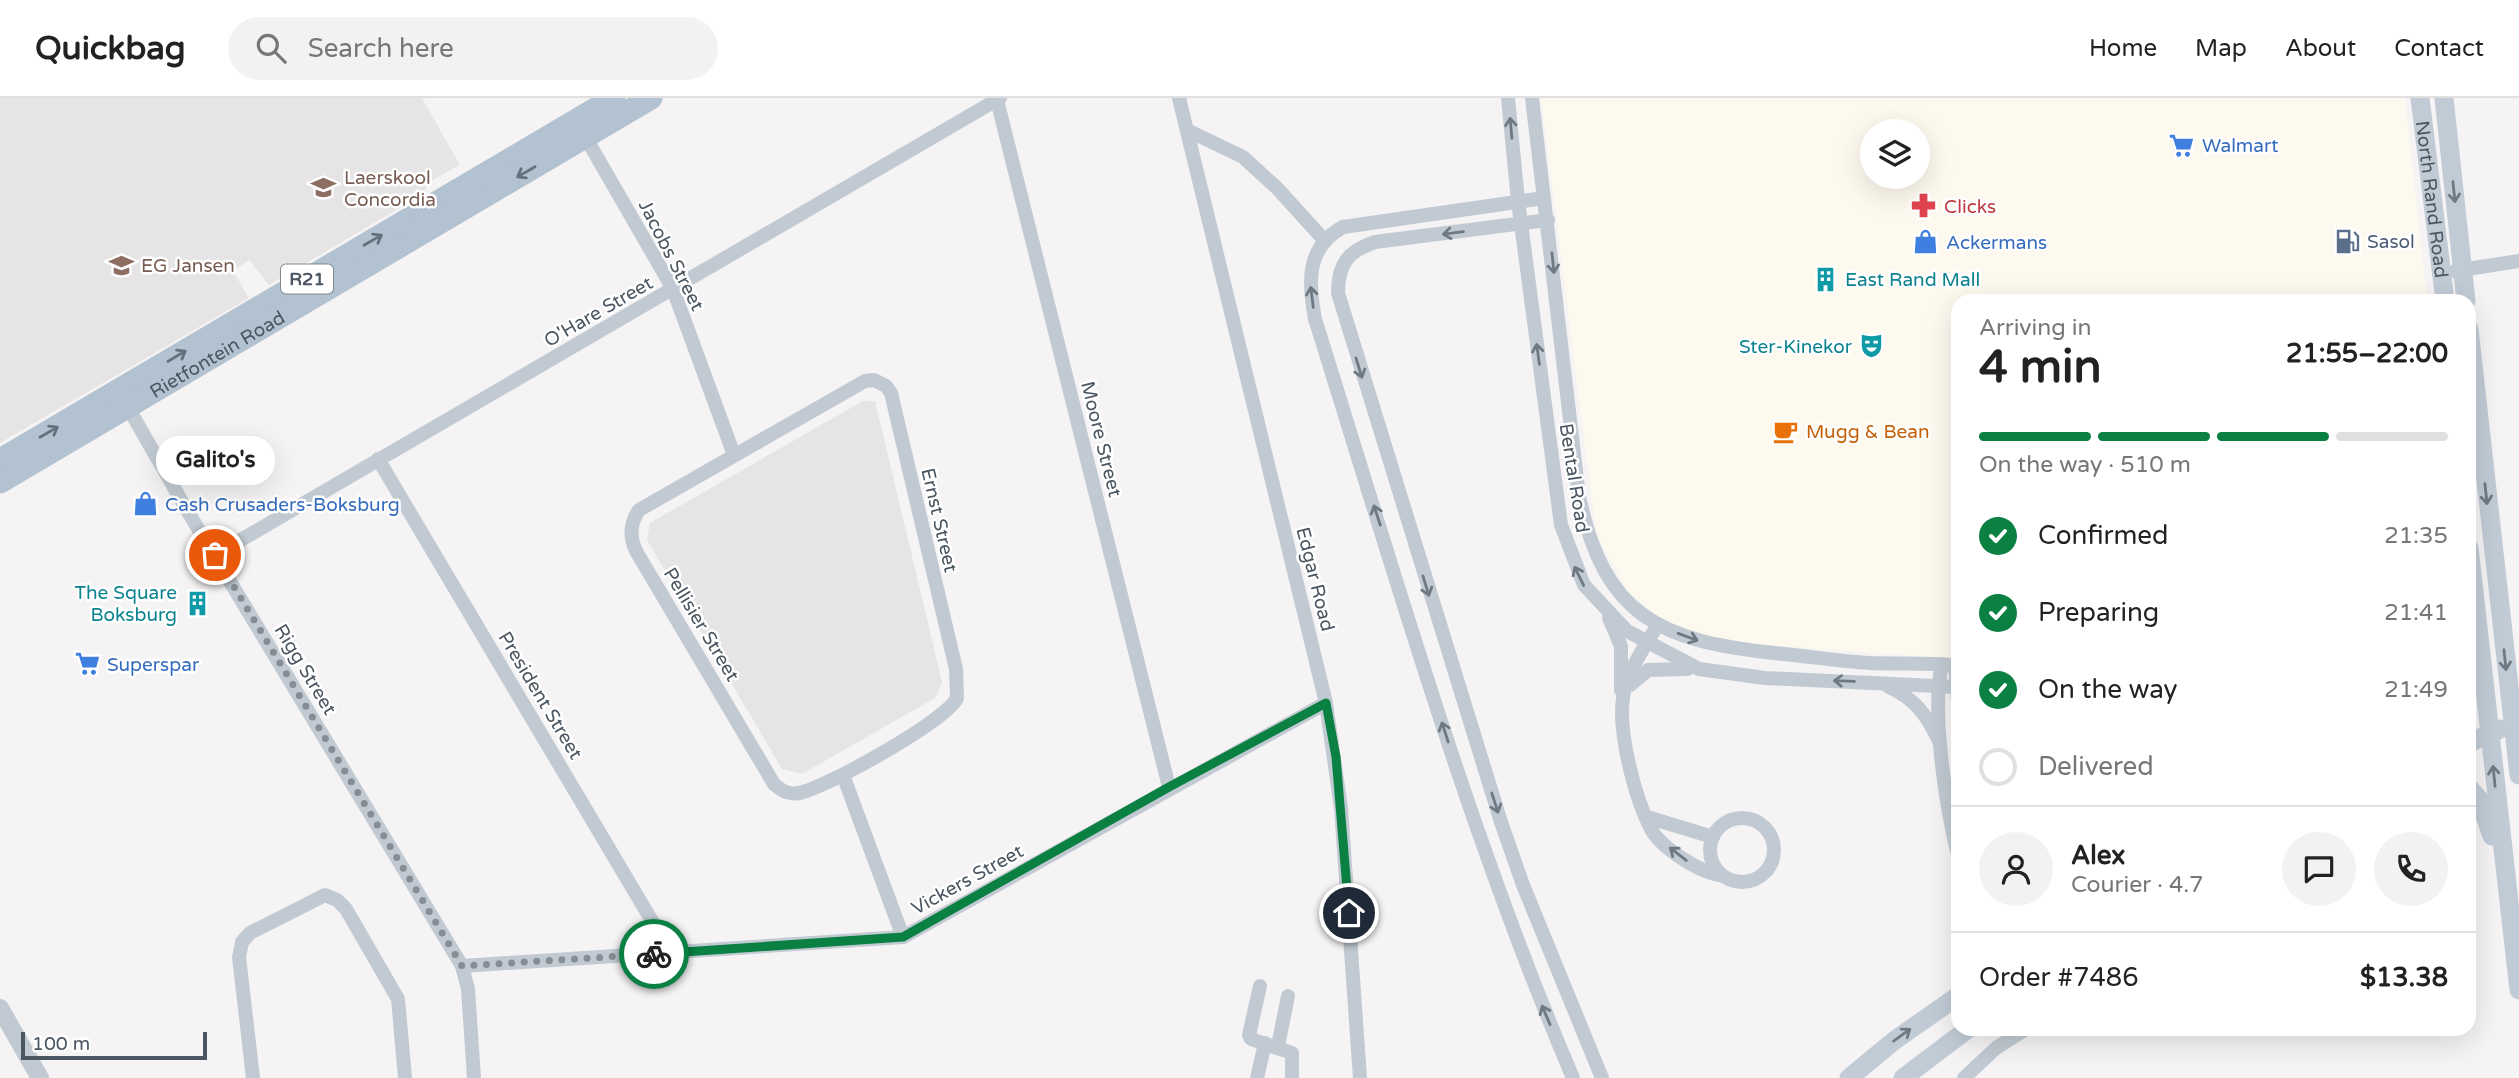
<!DOCTYPE html>
<meta charset="utf-8">
<style>
body{margin:0;font-family:"Varela Round",sans-serif;background:#f2f2f2;color:#222;height:100vh;display:flex;flex-direction:column;font-size:26px;white-space:nowrap}
*{box-sizing:border-box;margin:0}
p{font-size:23px;color:#767676}
.icon{flex:none;width:38px;height:38px;fill:none;stroke:currentColor;stroke-width:2;stroke-linecap:round;stroke-linejoin:round}
.map{position:relative;flex:1;overflow:hidden}
.side{position:absolute;left:1951px;top:196px;width:525px;height:742px;display:flex;flex-direction:column;background:#fff;border-radius:21px;box-shadow:0 7px 28px #0002}
.side>*{flex:none}
.controls{position:absolute;left:1860px;top:21px;display:grid;gap:14px}
.controls a{display:grid;place-items:center;width:70px;height:70px;border-radius:50%;background:#fff;box-shadow:0 7px 28px #0002;font-size:35px}
.scale{position:absolute;left:21px;bottom:18px;width:186px;box-sizing:border-box;padding-left:7px;border:4px solid #4a5661;border-top:0;font-size:19px;line-height:24px;white-space:nowrap;color:#4a5661;-webkit-text-stroke:5px #fff;paint-order:stroke}
.pin{position:absolute;display:grid;place-items:center;width:60px;height:60px;color:#fff;margin:-30px;border:4px solid #fff;border-radius:50%;box-shadow:0 2px 7px #0007}
.courier{position:absolute;display:grid;place-items:center;width:70px;height:70px;margin:-35px;border:5px solid #0b8043;border-radius:50%;background:#fff;color:#222;box-shadow:0 2px 9px #0007}
.bubble{position:absolute;height:49px;border-radius:24px;background:#fff;box-shadow:0 7px 28px #0002;font-size:23px;font-weight:800;line-height:49px;text-align:center}
.head em{font-style:normal;font-weight:800}
.head div{display:flex;flex-direction:column-reverse}
.head{display:flex;align-items:center;justify-content:space-between;height:119px;padding:0 28px}
h1{font-size:46px;font-weight:800;line-height:52px}
.bar{display:grid;grid-template-columns:repeat(4,1fr);gap:10px 7px;align-content:center;height:84px;padding:0 28px}
.bar i{height:9px;border-radius:5px;background:#e0e0e0}
.bar .active{background:#0b8043}
.bar p{grid-column:span 4}
.line{display:flex;align-items:center;gap:18px;padding:0 28px;border-top:2px solid #e0e0e0}
.line div{flex:1}
.round{display:grid;place-items:center;flex:none;width:74px;height:74px;border-radius:37px;background:#f2f2f2}
ol{padding:0 28px;list-style:none}
li{display:flex;align-items:center;gap:21px;height:77px}
li p{margin-inline-start:auto}
li .icon{padding:7px;border-radius:50%;background:#0b8043;color:#fff;stroke-width:4}
li:last-child{color:#767676}
li i{width:38px;height:38px;border:4px solid #e0e0e0;border-radius:50%}
header{display:flex;align-items:center;gap:42px;box-sizing:border-box;height:98px;padding:0 35px;background:#fff;border-bottom:2px solid #e0e0e0}
header strong{font-size:33px}
nav{display:flex;gap:38px;margin-inline-start:auto;font-size:24px}
.search{width:490px;height:63px;background:#f2f2f2;display:flex;align-items:center;gap:18px;box-sizing:border-box;padding:0 24px;border-radius:38px;color:#767676;font-size:26px}
.map>svg:first-child{display:block}
.commercial{fill:#fdf9ef;fill-rule:evenodd}
.education{fill:#e6e4e5}
.lines{fill:none;stroke-linecap:round;stroke-linejoin:round}
.minor{stroke:#c1cad2;stroke-width:14}
.tertiary{stroke:#c1cad2;stroke-width:18}
.secondary{stroke:#c1cbd6;stroke-width:19}
.primary{stroke:#b3c2d1;stroke-width:23}
.oneway{stroke:#6e7983}
.oneway2{stroke:#64717d}
.oneway3{stroke:#6e7984}
.done{stroke:#868d94;stroke-width:7;stroke-dasharray:0 12.6}
.route{stroke:#0b8043;stroke-width:9}
.labels{text-anchor:middle;stroke-width:5;stroke-linejoin:round;paint-order:stroke}
.shield{fill:#fff;stroke:#808990;stroke-width:2}
.shield-label{font-size:18px;font-weight:bold;fill:#4a5661}
.shop-label{font-size:19px;fill:#366cbe;stroke:#fff;text-anchor:start}
.education-label{font-size:19px;fill:#785e54;stroke:#fff;text-anchor:start}
.street-label{font-size:19px;fill:#4a5661;stroke:#fff}
.health-label{font-size:19px;fill:#be3a42;stroke:#fff;text-anchor:start}
.service-label{font-size:19px;fill:#4e5e75;stroke:#fff;text-anchor:start}
.culture-label{font-size:19px;fill:#0d838f;stroke:#fff;text-anchor:end}
.food-label{font-size:19px;fill:#c56008;stroke:#fff;text-anchor:start}
</style>
<header>
<strong>Quickbag</strong>
<div class="search"><svg class="icon" aria-label="search" viewBox="0 0 24 24"><circle cx="10" cy="10" r="6"/><path d="M15 15l6 6"/></svg>Search here</div>
<nav><a>Home</a><a>Map</a><a>About</a><a>Contact</a></nav>
</header>
<div class="map">
<svg width="2519" height="980" viewBox="0 0 2519 980">
<rect width="100%" height="100%" fill="#f5f3f3"/>
<path class="commercial" d="M1541,0H2405L2427,203H1958V561L1725,544L1660,521L1626,491L1596,435ZM1872,33H1918V79H1872Z"/>
<g class="education">
<polygon points="0,0 422,0 460,67 427,85 425,95 269,187 249,162 233,173 249,200 0,345"/>
<polygon points="863,303 875,303 942,584 935,600 802,676 782,671 647,442 650,425"/>
</g>
<g class="lines">
<g class="minor">
<polyline points="1179,0 1326,605 1341,710 1360,980"/>
<polyline points="1508,0 1518,103 1561,427 1584,487 1627,533 1699,571 1765,580 1956,589"/>
<path d="M1532,0L1579,398C1604,518 1660,543 1774,555C1806,558 1838,563 1869,565C1898,566 1926,565 1955,567L1958,605"/>
<polyline points="997,2 1169,689"/>
<polyline points="1187,32 1243,59 1277,90 1325,143"/>
<polyline points="582,33 673,191 734,357"/>
<path d="M1544,100L1343,129C1306,149 1308,184 1315,221C1395,476 1468,734 1573,980"/>
<path d="M1548,122L1375,144C1348,153 1338,166 1338,195L1501,724L1523,787L1602,980"/>
<polyline points="2455,173 2519,163"/>
<path d="M874,282L886,288L891,295L956,571L957,600C947,622 826,690 799,695C789,697 782,693 774,686L636,453C629,438 630,425 639,412L865,283Z"/>
<polyline points="125,304 188,414 462,868 468,891 474,980"/>
<polyline points="378,361 652,823 663,855"/>
<polyline points="215,457 1000,0"/>
<polyline points="1609,520 1621,548 1621,592"/>
<path d="M1658,526C1646,548 1625,575 1623,600C1618,635 1635,700 1651,731C1661,750 1702,776 1722,777"/>
<path d="M1942,566C1931,614 1946,709 1958,757"/>
<polyline points="1630,587 1648,572 1688,571"/>
<path d="M1889,589C1915,601 1926,616 1938,641"/>
<polyline points="843,677 903,839"/>
<polyline points="1647,719 1713,739"/>
<circle cx="1742" cy="752" r="32"/>
<polyline points="462,868 903,839 1326,605"/>
<polyline points="1260,888 1249,937 1251,941 1292,955 1292,980"/>
<polyline points="1278,948 1288,898"/>
<polyline points="253,980 239,859 242,844 250,835 325,797 337,802 346,811 398,901 405,980"/>
<polyline points="1257,980 1265,945"/>
<polyline points="1964,980 1996,950 2026,931"/>
</g>
<polyline class="tertiary" points="0,910 40,980"/>
<g class="secondary">
<path id="s1" d="M2420,0L2445,203"/>
<polyline points="2444,0 2466,203"/>
<polyline points="2469,231 2519,677"/>
<polyline points="2469,450 2519,892"/>
<polyline points="2469,645 2500,631"/>
<polyline points="2469,690 2479,701 2492,738"/>
<polyline points="1849,980 1895,942 1958,898"/>
<polyline points="1903,980 1968,931"/>
</g>
<g class="primary">
<polyline points="0,362 614,0"/>
<path id="s2" d="M0,384L651,0"/>
</g>
</g>
<defs><path id="oneway-shaft" d="M-6 0H5M1.5-3L5.5 0L1.5 3" fill="none" stroke-width="1.6" stroke-linecap="round" stroke-linejoin="round" transform="scale(1.75)"/></defs>
<g class="oneway">
<use href="#oneway-shaft" transform="translate(1511 30) rotate(-95)"/>
<use href="#oneway-shaft" transform="translate(1453 135) rotate(173)"/>
<use href="#oneway-shaft" transform="translate(1553 165) rotate(84)"/>
<use href="#oneway-shaft" transform="translate(1312 199) rotate(-97)"/>
<use href="#oneway-shaft" transform="translate(1538 256) rotate(-98)"/>
<use href="#oneway-shaft" transform="translate(1359 270) rotate(73)"/>
<use href="#oneway-shaft" transform="translate(1377 417) rotate(-108)"/>
<use href="#oneway-shaft" transform="translate(1579 478) rotate(-116)"/>
<use href="#oneway-shaft" transform="translate(1426 488) rotate(73)"/>
<use href="#oneway-shaft" transform="translate(1688 539) rotate(20)"/>
<use href="#oneway-shaft" transform="translate(1844 583) rotate(-178)"/>
<use href="#oneway-shaft" transform="translate(1445 634) rotate(-108)"/>
<use href="#oneway-shaft" transform="translate(1495 705) rotate(72)"/>
<use href="#oneway-shaft" transform="translate(1678 756) rotate(-142)"/>
<use href="#oneway-shaft" transform="translate(1546 917) rotate(-113)"/>
</g>
<g class="oneway2">
<use href="#oneway-shaft" transform="translate(526 74) rotate(150)"/>
<use href="#oneway-shaft" transform="translate(373 142) rotate(-30)"/>
<use href="#oneway-shaft" transform="translate(177 258) rotate(-31)"/>
<use href="#oneway-shaft" transform="translate(49 334) rotate(-30)"/>
</g>
<g class="oneway3">
<use href="#oneway-shaft" transform="translate(2454 94) rotate(84)"/>
<use href="#oneway-shaft" transform="translate(2486 396) rotate(84)"/>
<use href="#oneway-shaft" transform="translate(2505 562) rotate(84)"/>
<use href="#oneway-shaft" transform="translate(2494 678) rotate(-96)"/>
<use href="#oneway-shaft" transform="translate(1902 937) rotate(-36)"/>
</g>
<g class="lines">
<polyline class="done" points="215,457 462,868 654,856"/>
<polyline class="route" points="654,856 903,839 1169,689 1326,605 1336,659 1349,815"/>
</g>
<defs>
<symbol id="supermarket-bare" viewBox="-9 -9 18 18"><path d="M-6-5.5h2.5l.6 2H6L4.5 2H-2.5L-4.4-4H-6ZM-1.5 3.2a1.3 1.3 0 1 0 .1 0ZM3 3.2a1.3 1.3 0 1 0 .1 0Z" fill="#3f7fe0" stroke="#fff" stroke-width="2.5" paint-order="stroke"/></symbol>
<symbol id="school-bare" viewBox="-9 -9 18 18"><path d="M0-5L7-2L0 1L-7-2ZM-4 1L0 2.5L4 1V4Q0 6-4 4Z" fill="#8d6e63" stroke="#fff" stroke-width="2.5" paint-order="stroke"/></symbol>
<symbol id="pharmacy-bare" viewBox="-9 -9 18 18"><path d="M-2-6h4v4h4v4h-4v4h-4v-4h-4v-4h4Z" fill="#e0444e" stroke="#fff" stroke-width="2.5" paint-order="stroke"/></symbol>
<symbol id="fuel-bare" viewBox="-9 -9 18 18"><path d="M-5.5-6h7V0h2V4h1.3V-2.5L3-4.5l.8-.8L6-3V5H2.5V1h-1V6h-7ZM-4.2-4.7v3.2H.2V-4.7Z" fill="#5c6f8a" stroke="#fff" stroke-width="2.5" paint-order="stroke"/></symbol>
<symbol id="shop-bare" viewBox="-9 -9 18 18"><path d="M-5-2.5h2.3a2.7 3.5 0 0 1 5.4 0H5L5.5 6h-11ZM-1.5-2.5h3a1.5 2.3 0 0 0-3 0Z" fill="#3f7fe0" stroke="#fff" stroke-width="2.5" paint-order="stroke"/></symbol>
<symbol id="building-bare" viewBox="-9 -9 18 18"><path d="M-4-6H4V6H1V3H-1V6H-4ZM-2.5-4.3h1.7v1.8h-1.7ZM.8-4.3h1.7v1.8H.8ZM-2.5-1h1.7V.8h-1.7ZM.8-1h1.7V.8H.8Z" fill="#0f9aa8" stroke="#fff" stroke-width="2.5" paint-order="stroke"/></symbol>
<symbol id="theatre-bare" viewBox="-9 -9 18 18"><path d="M-5-5.5Q0-4 5-5.5V0Q5 5 0 6Q-5 5-5 0ZM-3.3-2.5H-1v1.5H-3.3ZM1-2.5H3.3v1.5H1ZM-2.8 1Q0 5.5 2.8 1Z" fill="#0f9aa8" stroke="#fff" stroke-width="2.5" paint-order="stroke"/></symbol>
<symbol id="cafe-bare" viewBox="-9 -9 18 18"><path d="M-5.5-4.5H6V0H3Q3 3.5 0 3.5H-2.5Q-5.5 3.5-5.5 0ZM3-3.2v2h1.7v-2ZM-6 4.5H4V6H-6Z" fill="#e8710a" stroke="#fff" stroke-width="2.5" paint-order="stroke"/></symbol>
</defs>
<g fill-rule="evenodd">
<use href="#supermarket-bare" x="2164" y="30" width="35" height="35"/>
<use href="#school-bare" x="306" y="72" width="35" height="35"/>
<use href="#pharmacy-bare" x="1906" y="90" width="35" height="35"/>
<use href="#fuel-bare" x="2330" y="126" width="35" height="35"/>
<use href="#shop-bare" x="1908" y="126" width="35" height="35"/>
<use href="#school-bare" x="104" y="150" width="35" height="35"/>
<use href="#building-bare" x="1808" y="164" width="35" height="35"/>
<use href="#theatre-bare" x="1854" y="230" width="35" height="35"/>
<use href="#cafe-bare" x="1768" y="316" width="35" height="35"/>
<use href="#shop-bare" x="128" y="388" width="35" height="35"/>
<use href="#building-bare" x="180" y="488" width="35" height="35"/>
<use href="#supermarket-bare" x="70" y="548" width="35" height="35"/>
</g>
<g class="labels">
<rect class="shield" x="281" y="166.5" width="52" height="29" rx="5"/>
<g class="shield-label">
<text x="307" y="187">R21</text>
</g>
<g class="shop-label">
<text x="2202" y="54">Walmart</text>
<text x="1946" y="151">Ackermans</text>
<text x="165" y="413">Cash Crusaders-Boksburg</text>
<text x="107" y="573">Superspar</text>
</g>
<g class="education-label">
<text x="344" y="86">Laerskool<tspan x="344" dy="22">Concordia</tspan></text>
<text x="141" y="174">EG Jansen</text>
</g>
<g class="street-label">
<text dy="7" stroke="none"><textPath href="#s1" startOffset="102">North Rand Road</textPath></text>
<text transform="translate(672 157) rotate(63)" y="7">Jacobs Street</text>
<text transform="translate(598 213) rotate(-30)" y="7">O'Hare Street</text>
<text dy="7" stroke="none"><textPath href="#s2" startOffset="252">Rietfontein Road</textPath></text>
<text transform="translate(1102 341) rotate(76)" y="7">Moore Street</text>
<text transform="translate(1575 380) rotate(81)" y="7">Bental Road</text>
<text transform="translate(940 422) rotate(77)" y="7">Ernst Street</text>
<text transform="translate(1316 481) rotate(76)" y="7">Edgar Road</text>
<text transform="translate(702 526) rotate(59)" y="7">Pellisier Street</text>
<text transform="translate(306 571) rotate(59)" y="7">Rigg Street</text>
<text transform="translate(541 597) rotate(59)" y="7">President Street</text>
<text transform="translate(967 781) rotate(-29)" y="7">Vickers Street</text>
</g>
<g class="health-label">
<text x="1944" y="115">Clicks</text>
</g>
<g class="service-label">
<text x="2367" y="150">Sasol</text>
</g>
<g class="culture-label">
<text x="1845" y="188" text-anchor="start">East Rand Mall</text>
<text x="1852" y="255">Ster-Kinekor</text>
<text x="177" y="501">The Square<tspan x="177" dy="22">Boksburg</tspan></text>
</g>
<g class="food-label">
<text x="1806" y="340">Mugg &amp; Bean</text>
</g>
</g>
</svg>
<div class="controls">
<a><svg class="icon" aria-label="layers" viewBox="0 0 24 24"><path d="M12 4l9 5-9 5-9-5zM3 14l9 5 9-5"/></svg></a>
</div>
<div class="scale">100 m</div>
<div class="pin" style="left:215px;top:457px;background:#ea580c"><svg class="icon" aria-label="bag" viewBox="0 0 24 24"><path d="M5 8h14l-1 12H6zM9 8a3 3 0 0 1 6 0"/></svg></div>
<div class="pin" style="left:1349px;top:815px;background:#1f2937"><svg class="icon" aria-label="home" viewBox="0 0 24 24"><path d="M3 11l9-7 9 7M6 9v11h12V9"/></svg></div>
<div class="courier" style="left:654px;top:856px"><svg class="icon" aria-label="bike" viewBox="0 0 24 24"><circle cx="6" cy="16" r="4"/><circle cx="18" cy="16" r="4"/><path d="M6 16l4-8h5l3 8M10 8l3 8H6M13 5h3"/></svg></div>
<div class="bubble" style="left:156px;top:338px;width:119px">Galito's</div>
<section class="side">
<div class="head"><div><h1>4 min</h1><p>Arriving in</p></div><em>21:55–22:00</em></div>
<div class="bar"><i class="active"></i><i class="active"></i><i class="active"></i><i></i><p>On the way · 510 m</p></div>
<ol>
<li><svg class="icon" aria-label="check" viewBox="0 0 24 24"><path d="M5 12l5 5 9-10"/></svg>Confirmed<p>21:35</p></li>
<li><svg class="icon" aria-label="check" viewBox="0 0 24 24"><path d="M5 12l5 5 9-10"/></svg>Preparing<p>21:41</p></li>
<li><svg class="icon" aria-label="check" viewBox="0 0 24 24"><path d="M5 12l5 5 9-10"/></svg>On the way<p>21:49</p></li>
<li><i></i>Delivered</li>
</ol>
<div class="line" style="height:126px"><a class="round"><svg class="icon" aria-label="person" viewBox="0 0 24 24"><circle cx="12" cy="8" r="4"/><path d="M4 21q1-7 8-7t8 7"/></svg></a><div><b>Alex</b><p>Courier · 4.7</p></div><a class="round"><svg class="icon" aria-label="chat" viewBox="0 0 24 24"><path d="M4 5h16v11H9l-5 4z"/></svg></a><a class="round"><svg class="icon" aria-label="phone" viewBox="0 0 24 24"><path d="M5 4h4l2 5-3 2q2 4 5 5l2-3 5 2v4C11 20 4 13 5 4z"/></svg></a></div>
<div class="line" style="height:91px"><div>Order #7486</div><b>$13.38</b></div>
</section>
</div>
